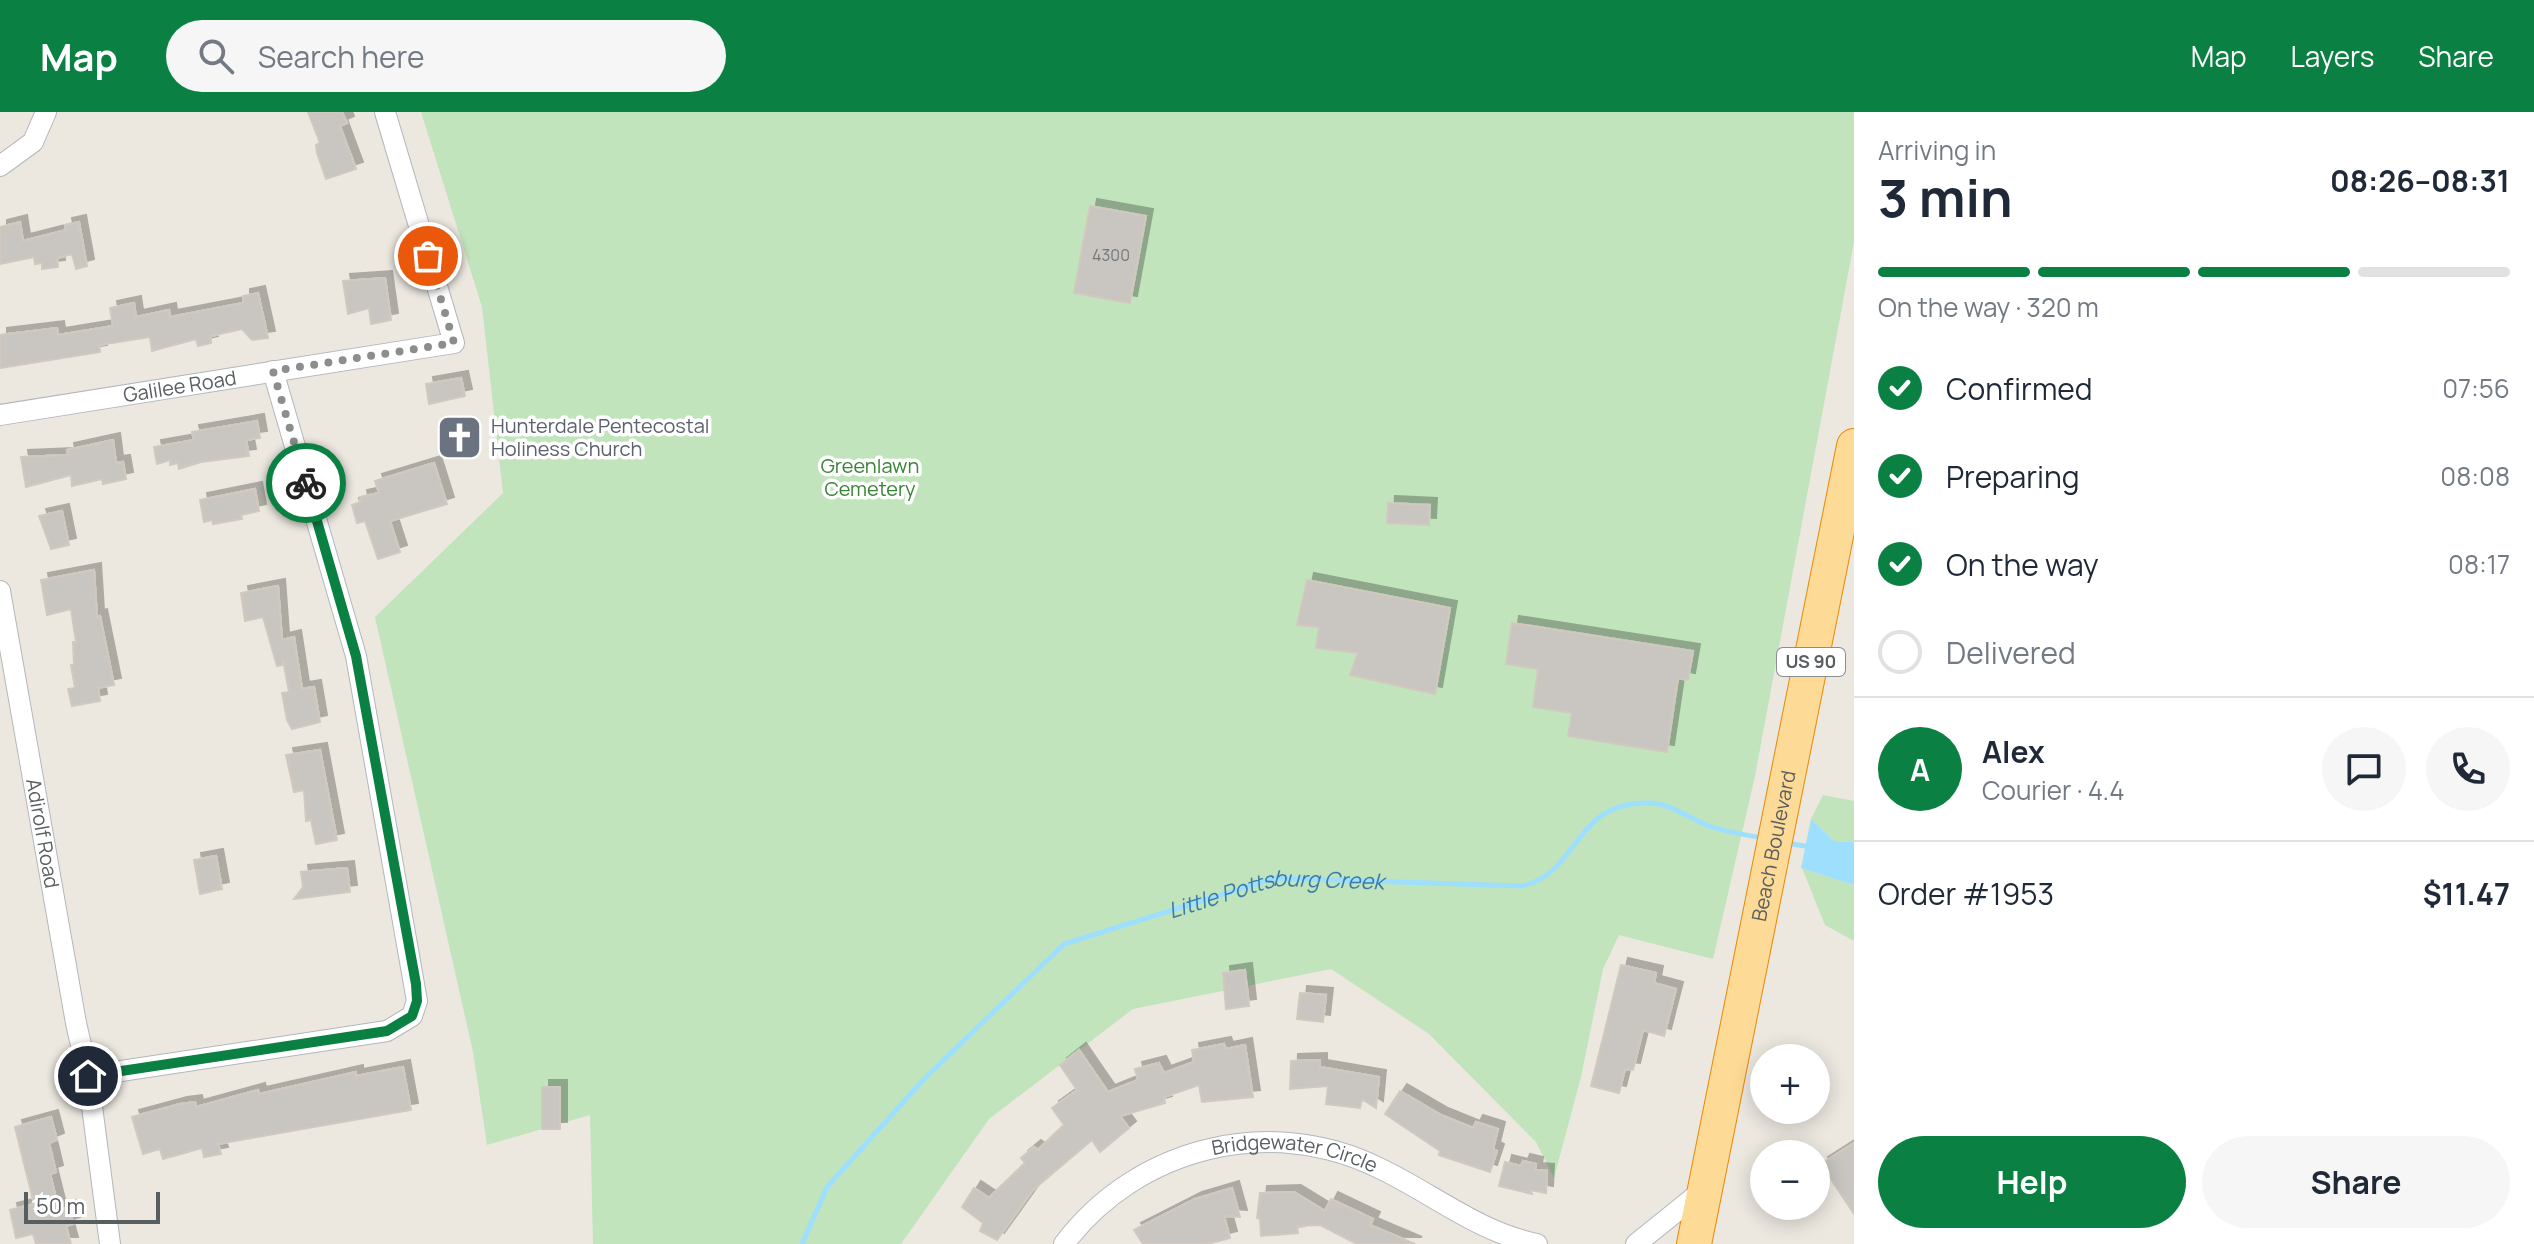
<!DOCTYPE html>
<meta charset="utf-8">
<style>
body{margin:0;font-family:Manrope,sans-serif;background:#f6f6f7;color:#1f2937;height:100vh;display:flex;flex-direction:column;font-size:30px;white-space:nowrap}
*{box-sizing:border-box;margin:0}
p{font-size:26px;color:#747a83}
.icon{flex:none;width:44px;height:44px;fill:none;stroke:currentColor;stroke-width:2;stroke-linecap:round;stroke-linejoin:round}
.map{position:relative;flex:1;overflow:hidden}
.details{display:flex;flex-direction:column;background:#fff;width:680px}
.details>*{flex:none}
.buttons{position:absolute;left:1750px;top:932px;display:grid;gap:16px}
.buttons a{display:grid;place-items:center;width:80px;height:80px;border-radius:50%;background:#fff;box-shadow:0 4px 20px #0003;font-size:40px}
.scale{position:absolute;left:24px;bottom:20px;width:136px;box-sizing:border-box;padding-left:8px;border:4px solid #595e61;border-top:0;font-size:22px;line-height:28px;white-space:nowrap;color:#595e61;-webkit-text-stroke:6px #fff;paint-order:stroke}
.pin{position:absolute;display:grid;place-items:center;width:68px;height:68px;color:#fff;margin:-34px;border:4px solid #fff;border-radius:50%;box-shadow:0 2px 8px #0007}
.courier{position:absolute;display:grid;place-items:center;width:80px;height:80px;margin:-40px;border:6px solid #0b8043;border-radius:50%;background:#fff;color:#222;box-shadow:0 2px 10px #0007}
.headline em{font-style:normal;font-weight:700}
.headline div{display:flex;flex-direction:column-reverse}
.headline{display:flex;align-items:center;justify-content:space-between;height:136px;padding:0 24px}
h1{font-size:52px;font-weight:700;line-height:60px}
.bar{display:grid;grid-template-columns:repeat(4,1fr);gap:12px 8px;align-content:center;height:96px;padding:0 24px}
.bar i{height:10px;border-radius:6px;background:#e0e1e3}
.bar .selected{background:#0b8043}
.bar p{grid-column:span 4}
.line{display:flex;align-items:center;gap:20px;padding:0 24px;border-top:2px solid #e0e1e3}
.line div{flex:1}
.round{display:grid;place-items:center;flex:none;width:84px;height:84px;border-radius:42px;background:#f6f6f7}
ol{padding:0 24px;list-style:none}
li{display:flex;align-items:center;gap:24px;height:88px}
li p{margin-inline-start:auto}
li .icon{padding:8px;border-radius:50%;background:#0b8043;color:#fff;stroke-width:4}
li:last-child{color:#747a83}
li i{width:44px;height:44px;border:4px solid #e0e1e3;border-radius:50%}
.action{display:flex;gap:16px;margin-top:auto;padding:16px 24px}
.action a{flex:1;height:92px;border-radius:48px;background:#0b8043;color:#fff;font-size:32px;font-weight:700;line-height:92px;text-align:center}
.action a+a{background:#f6f6f7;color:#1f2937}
header{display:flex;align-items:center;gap:48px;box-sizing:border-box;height:112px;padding:0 40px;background:#0b8043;color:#fff}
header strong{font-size:38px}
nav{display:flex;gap:44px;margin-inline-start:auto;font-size:28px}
.search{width:560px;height:72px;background:#f6f6f7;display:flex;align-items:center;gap:20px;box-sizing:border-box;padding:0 28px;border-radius:44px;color:#747a83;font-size:30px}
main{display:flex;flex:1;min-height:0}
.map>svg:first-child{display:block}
.green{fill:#c1e4bc}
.water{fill:#9edffe}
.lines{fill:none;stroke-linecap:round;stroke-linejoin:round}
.stream{stroke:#9edffe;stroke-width:5}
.building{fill:#c9c5c0;stroke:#d1c9bf;stroke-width:2;filter:url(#shadow)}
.minor-casing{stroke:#b3b7bb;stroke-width:22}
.trunk-casing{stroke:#ea8702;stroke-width:36}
.minor{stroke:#fff;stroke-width:20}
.trunk{stroke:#fddb96;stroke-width:34}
.done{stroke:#8c8e8d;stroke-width:8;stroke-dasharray:0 14.4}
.route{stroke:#0b8043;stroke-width:10}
.labels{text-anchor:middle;stroke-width:7;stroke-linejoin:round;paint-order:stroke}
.number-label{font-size:16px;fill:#757879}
.shield{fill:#fff;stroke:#8b8e90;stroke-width:2}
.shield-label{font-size:18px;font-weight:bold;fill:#595e61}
.street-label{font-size:20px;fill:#595e61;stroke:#fff}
.worship-label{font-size:20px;fill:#5b616d;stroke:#fff;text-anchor:start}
.park-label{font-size:20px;fill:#3a8435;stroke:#fff}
.water-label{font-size:22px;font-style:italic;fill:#3b7ba7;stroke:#fff}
</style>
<header>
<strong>Map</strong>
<div class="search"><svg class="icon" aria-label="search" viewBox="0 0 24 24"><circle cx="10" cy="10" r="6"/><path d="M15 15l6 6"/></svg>Search here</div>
<nav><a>Map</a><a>Layers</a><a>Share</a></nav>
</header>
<main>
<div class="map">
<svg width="1854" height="1132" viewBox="0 0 1854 1132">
<defs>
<filter id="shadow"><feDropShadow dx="7" dy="-7" stdDeviation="0" flood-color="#0004"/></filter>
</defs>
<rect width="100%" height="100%" fill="#ece8e0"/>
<g class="green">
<polygon points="421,0 1854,0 1854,130 1755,664 1713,847 1619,823 1603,857 1581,965 1554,1066 1536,1030 1429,922 1331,857 1133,897 989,1007 901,1132 593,1132 590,1003 487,1033 473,940 375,505 503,381 482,195"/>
<polygon points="1823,683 1854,689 1854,730 1834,729 1811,707"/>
<polygon points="1802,756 1854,773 1854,829 1825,813"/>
</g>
<polygon class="water" points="1811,707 1834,729 1854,730 1854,773 1801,756"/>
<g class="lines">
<g class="stream">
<polyline points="1785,731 1805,734"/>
<path id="s1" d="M802,1132L827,1075L924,967L1064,832L1275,766L1522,774C1581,761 1572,688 1651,691C1672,692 1690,707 1709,714C1726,720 1745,723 1764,726"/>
</g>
</g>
<g class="building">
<polygon points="308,0 342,0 347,11 340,14 356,57 326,67 317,41 316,33 320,31"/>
<polygon points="1090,94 1146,104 1130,191 1074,181"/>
<polygon points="20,110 23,129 66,118 65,113 79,110 87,154 76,157 72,142 57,146 58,155 42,157 42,151 35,152 34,145 0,152 0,115"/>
<polygon points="385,166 391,208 371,212 369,196 348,202 343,169"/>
<polygon points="258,181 268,226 252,228 242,217 211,224 211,231 198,234 196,227 152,239 150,225 99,233 100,240 0,256 0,223 57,216 58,223 113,214 110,196 134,191 136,205 169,198 170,205 243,191 243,184"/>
<polygon points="461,266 465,284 429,292 426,272"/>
<polygon points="257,309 260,326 246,328 249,344 201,350 179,357 178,351 170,353 170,348 157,352 154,335 194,328 192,320"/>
<polygon points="113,328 116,351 123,350 126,367 103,372 102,367 72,374 71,363 26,375 21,345 68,343 67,338"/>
<polygon points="434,351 447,392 390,409 400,440 378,447 365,409 357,411 352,393 361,390 360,385 379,381 375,369"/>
<polygon points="255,377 259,399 241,403 242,407 213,412 212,408 204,410 200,388"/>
<polygon points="1388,391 1430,393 1429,413 1387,411"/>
<polygon points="62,399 69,433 51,437 39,404"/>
<polygon points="94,458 97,505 100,504 114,573 98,576 100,589 72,594 68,577 75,576 71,553 74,553 73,530 76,530 71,497 47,503 41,468"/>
<polygon points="1307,468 1450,496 1435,582 1350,563 1358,541 1316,536 1319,515 1297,513"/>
<polygon points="278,474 282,528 294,525 302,577 314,575 320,610 292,617 287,608 282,581 289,580 283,548 283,553 277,554 263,505 245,509 241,481"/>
<polygon points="1512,511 1693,539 1688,568 1678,566 1667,640 1568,624 1572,601 1533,595 1538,557 1506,552"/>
<polygon points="320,638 337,728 316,732 311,708 306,709 304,678 294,680 286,643"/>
<polygon points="216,744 222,777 200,782 194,748"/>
<polygon points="347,756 350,780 294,787 303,775 301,760"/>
<polygon points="1621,853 1656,861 1654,871 1676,877 1664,924 1643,918 1633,958 1625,957 1619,981 1591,974"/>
<polygon points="1245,858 1249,894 1226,897 1223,861"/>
<polygon points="1300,881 1326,883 1323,910 1297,907"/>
<polygon points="1224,932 1226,937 1245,933 1253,985 1202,990 1199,973 1164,985 1165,991 1120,1004 1129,1016 1100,1040 1092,1028 1033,1078 997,1128 980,1119 983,1111 962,1095 974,1076 989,1086 1025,1051 1021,1046 1034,1035 1038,1038 1064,1013 1052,996 1077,978 1060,953 1079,938 1108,980 1138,968 1135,957 1159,951 1164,961 1194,950 1192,938"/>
<polygon points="1320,948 1320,955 1379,965 1376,996 1362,987 1360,996 1326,992 1328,974 1290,977 1291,949"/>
<polygon points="403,955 411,998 218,1032 221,1042 204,1045 202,1036 163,1047 160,1037 143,1042 132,1005 180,992 195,990 196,995 258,978 259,982 356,960 356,964"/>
<rect x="542" y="975" width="18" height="42"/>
<polygon points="1400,979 1441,1003 1473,1016 1476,1010 1498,1017 1493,1037 1497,1039 1490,1060 1439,1043 1440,1039 1385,1002"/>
<polygon points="51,1005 57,1028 49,1031 56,1060 50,1062 59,1098 69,1095 73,1112 66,1114 71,1132 36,1132 33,1122 16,1126 10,1098 34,1092 15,1015"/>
<polygon points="1854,1031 1854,1102 1821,1052"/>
<polygon points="1523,1049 1536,1052 1535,1058 1547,1059 1546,1081 1530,1078 1532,1082 1499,1074 1505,1050 1521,1054"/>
<polygon points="1232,1076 1240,1105 1224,1104 1230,1126 1207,1132 1143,1132 1134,1118 1195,1087"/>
<polygon points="1294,1080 1325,1099 1331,1087 1373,1107 1370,1113 1415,1132 1357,1132 1320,1113 1297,1114 1298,1121 1261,1124 1260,1107 1257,1106 1260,1081"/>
</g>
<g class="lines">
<defs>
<g id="minor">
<polyline points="0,54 33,30 46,0"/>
<path id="s2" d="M0,303L454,231L385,0"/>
<path id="s3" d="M0,479L76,911L88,964L110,1132"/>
<polyline points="88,964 387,919 412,904 417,889 356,544 273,259"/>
<path id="s4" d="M1064,1132C1137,1035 1270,1002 1379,1056C1432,1081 1478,1120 1537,1132"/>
<polyline points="1636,1132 1703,1078"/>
</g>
<g id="trunk">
<path id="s5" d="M1694,1132L1854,334"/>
</g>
</defs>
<use href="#minor" class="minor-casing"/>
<use href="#trunk" class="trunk-casing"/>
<use href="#minor" class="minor"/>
<use href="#trunk" class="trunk"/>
</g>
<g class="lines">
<polyline class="done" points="306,371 273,259 454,231 428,144"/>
<polyline class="route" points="88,964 387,919 412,904 417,889 416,872 356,544 306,371"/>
</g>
<defs>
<symbol id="church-square" viewBox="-11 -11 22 22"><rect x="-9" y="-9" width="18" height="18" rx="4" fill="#6b7280" stroke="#fff"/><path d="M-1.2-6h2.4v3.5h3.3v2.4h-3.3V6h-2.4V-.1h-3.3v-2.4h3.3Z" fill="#fff"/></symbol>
</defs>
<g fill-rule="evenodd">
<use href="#church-square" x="434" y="300" width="51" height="51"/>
</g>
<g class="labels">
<g class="number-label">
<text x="1111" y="149">4300</text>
</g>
<rect class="shield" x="1777" y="536" width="68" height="28" rx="6"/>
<g class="shield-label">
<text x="1811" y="556">US 90</text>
</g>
<g class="street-label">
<text dy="7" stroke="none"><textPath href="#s2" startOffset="182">Galilee Road</textPath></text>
<text dy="7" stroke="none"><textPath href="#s3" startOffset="246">Adirolf Road</textPath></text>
<text dy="7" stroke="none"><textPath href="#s5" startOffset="406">Beach Boulevard</textPath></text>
<text dy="7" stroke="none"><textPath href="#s4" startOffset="264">Bridgewater Circle</textPath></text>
</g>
<g class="worship-label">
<text x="491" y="321">Hunterdale Pentecostal<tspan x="491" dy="23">Holiness Church</tspan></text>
</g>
<g class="park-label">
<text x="870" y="361">Greenlawn<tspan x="870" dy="23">Cemetery</tspan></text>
</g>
<g class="water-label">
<text dy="8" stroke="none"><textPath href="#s1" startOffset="622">Little Pottsburg Creek</textPath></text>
</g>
</g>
</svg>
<div class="buttons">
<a>+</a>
<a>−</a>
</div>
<div class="scale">50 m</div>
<div class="pin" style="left:428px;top:144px;background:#ea580c"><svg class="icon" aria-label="bag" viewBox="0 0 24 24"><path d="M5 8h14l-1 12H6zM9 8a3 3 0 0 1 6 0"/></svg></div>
<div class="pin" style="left:88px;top:964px;background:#1f2937"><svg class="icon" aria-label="home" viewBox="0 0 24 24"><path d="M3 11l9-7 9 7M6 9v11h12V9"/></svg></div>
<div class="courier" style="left:306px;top:371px"><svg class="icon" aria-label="bike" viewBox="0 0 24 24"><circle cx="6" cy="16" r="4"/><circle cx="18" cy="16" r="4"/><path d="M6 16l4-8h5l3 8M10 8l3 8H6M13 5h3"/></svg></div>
</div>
<section class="details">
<div class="headline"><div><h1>3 min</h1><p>Arriving in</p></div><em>08:26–08:31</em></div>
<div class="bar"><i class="selected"></i><i class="selected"></i><i class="selected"></i><i></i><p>On the way · 320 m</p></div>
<ol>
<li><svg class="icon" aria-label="check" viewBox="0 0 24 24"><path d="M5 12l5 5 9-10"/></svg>Confirmed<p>07:56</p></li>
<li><svg class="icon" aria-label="check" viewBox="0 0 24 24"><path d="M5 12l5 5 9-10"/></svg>Preparing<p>08:08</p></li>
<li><svg class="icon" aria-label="check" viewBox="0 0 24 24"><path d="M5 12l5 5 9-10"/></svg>On the way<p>08:17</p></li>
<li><i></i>Delivered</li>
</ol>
<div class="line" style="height:144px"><b class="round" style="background:#0b8043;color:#fff">A</b><div><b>Alex</b><p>Courier · 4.4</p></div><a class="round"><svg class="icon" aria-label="chat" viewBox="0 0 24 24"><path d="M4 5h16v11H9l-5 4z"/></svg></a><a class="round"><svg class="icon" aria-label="phone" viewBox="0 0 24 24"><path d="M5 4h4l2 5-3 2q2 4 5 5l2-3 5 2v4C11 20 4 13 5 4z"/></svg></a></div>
<div class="line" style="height:104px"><div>Order #1953</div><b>$11.47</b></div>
<div class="action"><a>Help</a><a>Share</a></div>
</section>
</main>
